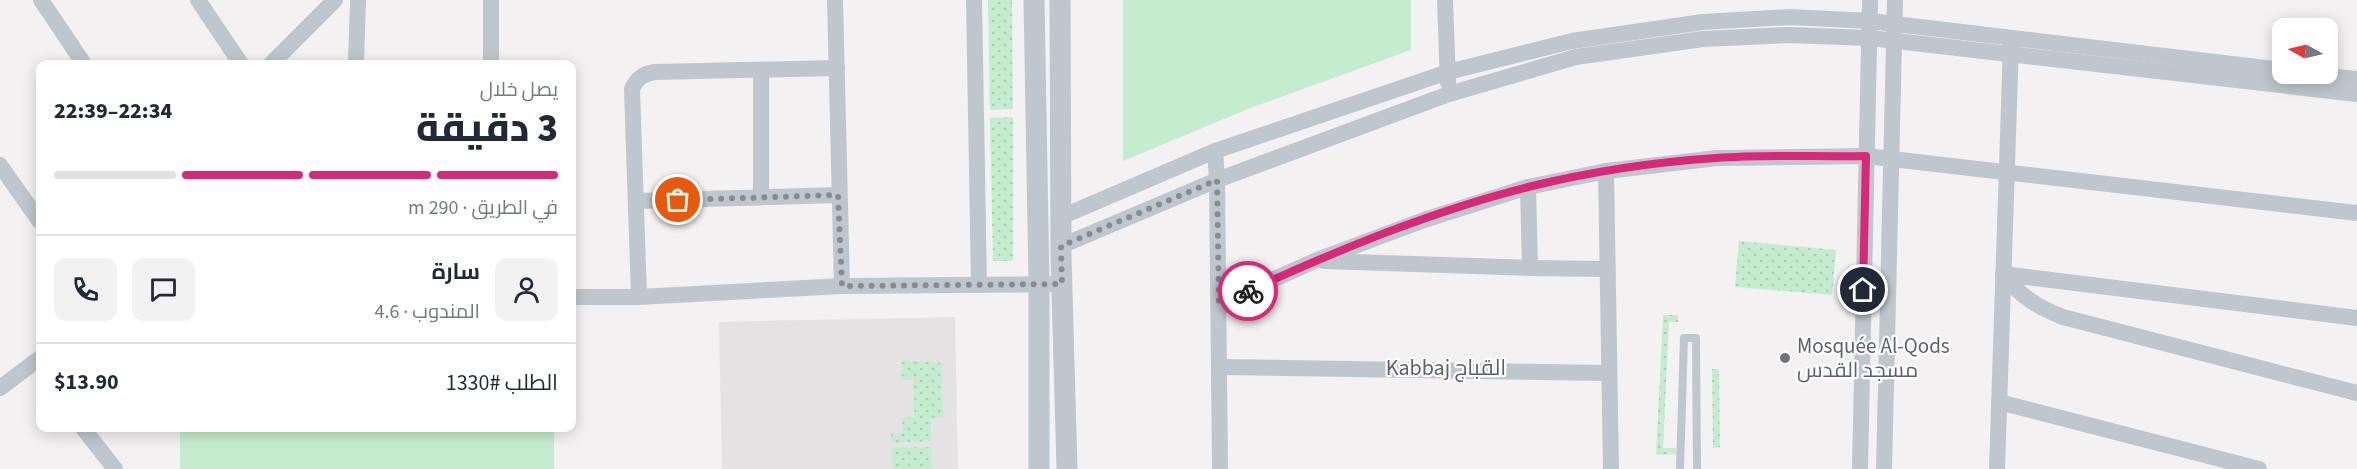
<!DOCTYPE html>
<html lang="ar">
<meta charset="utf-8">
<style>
body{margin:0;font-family:"Source Sans 3",Cairo,sans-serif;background:#f2f2f3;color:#1f2937;direction:rtl;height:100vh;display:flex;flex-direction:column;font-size:22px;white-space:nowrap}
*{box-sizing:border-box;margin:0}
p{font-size:20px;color:#747a83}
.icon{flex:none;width:33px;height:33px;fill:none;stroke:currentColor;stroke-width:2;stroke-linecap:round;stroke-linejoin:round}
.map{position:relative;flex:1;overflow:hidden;direction:ltr}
.side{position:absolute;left:36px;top:60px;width:540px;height:372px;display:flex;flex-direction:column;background:#fff;border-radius:12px;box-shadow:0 3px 15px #0003;direction:rtl}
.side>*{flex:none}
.needle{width:39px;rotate:278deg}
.fabs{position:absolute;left:2272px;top:18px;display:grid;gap:12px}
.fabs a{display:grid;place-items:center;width:66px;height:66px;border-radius:12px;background:#fff;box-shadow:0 3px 15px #0003;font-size:30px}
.pin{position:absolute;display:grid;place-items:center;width:51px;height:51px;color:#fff;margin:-26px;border:3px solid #fff;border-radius:50%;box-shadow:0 2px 6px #0007}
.courier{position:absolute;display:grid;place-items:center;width:60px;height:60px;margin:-30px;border:4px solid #db2777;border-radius:50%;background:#fff;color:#222;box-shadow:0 2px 8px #0007}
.headline em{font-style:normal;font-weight:800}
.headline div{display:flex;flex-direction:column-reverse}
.headline{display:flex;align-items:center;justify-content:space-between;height:102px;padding:0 18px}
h1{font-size:39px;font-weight:800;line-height:45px}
.bar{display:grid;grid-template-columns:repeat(4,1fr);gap:9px 6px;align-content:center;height:72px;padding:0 18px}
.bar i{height:8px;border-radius:4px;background:#e0e1e3}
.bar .selected{background:#db2777}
.bar p{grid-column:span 4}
.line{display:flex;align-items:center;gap:15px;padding:0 18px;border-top:2px solid #e0e1e3}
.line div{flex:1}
.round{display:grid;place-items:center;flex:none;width:63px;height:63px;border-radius:12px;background:#f2f2f3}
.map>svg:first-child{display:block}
.education{fill:#e4e2e3}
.grass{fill:url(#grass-dots)}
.green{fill:#c4edcf}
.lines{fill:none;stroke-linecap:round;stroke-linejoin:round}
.service{stroke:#bec7cd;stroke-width:8}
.minor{stroke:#bec7cd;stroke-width:16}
.tertiary{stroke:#bec7cd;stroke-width:21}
.done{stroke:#858d91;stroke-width:6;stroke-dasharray:0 10.8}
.route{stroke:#db2777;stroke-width:8}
.worship-dot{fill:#6b7280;stroke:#fff;stroke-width:2}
.labels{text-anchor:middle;stroke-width:4.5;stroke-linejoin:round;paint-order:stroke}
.worship-label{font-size:21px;fill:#5b616d;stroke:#fff;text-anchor:start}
.neighbourhood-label{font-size:22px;fill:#5e6266;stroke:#fff}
</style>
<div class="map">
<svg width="2357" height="469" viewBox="0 0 2357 469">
<defs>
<pattern id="grass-dots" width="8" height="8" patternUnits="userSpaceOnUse" patternTransform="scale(1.5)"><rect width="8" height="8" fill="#c4edcf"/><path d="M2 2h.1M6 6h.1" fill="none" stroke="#aacdb4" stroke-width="1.8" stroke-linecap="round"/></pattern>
</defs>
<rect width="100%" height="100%" fill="#f3f1f2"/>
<polygon class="education" points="955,317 958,469 722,469 719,322"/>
<g class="grass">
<polygon points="988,0 1012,0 1013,109 990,110"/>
<polygon points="1013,117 1013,261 993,261 990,118"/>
<polygon points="1739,241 1836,250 1832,295 1735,287"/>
<polygon points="1663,315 1678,315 1678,322 1669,322 1663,448 1676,448 1676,454 1656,455"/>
<polygon points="901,360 942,363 943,417 931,418 931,441 891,443 891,433 903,433 902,418 914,417 913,380 901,380"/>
<polygon points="1712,369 1719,369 1720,447 1713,448"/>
<polygon points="931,447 932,469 893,469 892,448"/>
</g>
<g class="green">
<polygon points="1123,0 1411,0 1411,50 1248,109 1123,161"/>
<rect x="180" y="428" width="374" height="41"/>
</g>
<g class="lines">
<polyline class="service" points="1680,469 1684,338 1696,338 1697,469"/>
<g class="minor">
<polyline points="41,0 84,64"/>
<polyline points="198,0 241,64"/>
<polyline points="835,0 842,286"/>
<polyline points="974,0 979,285"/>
<polyline points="1445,0 1448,83"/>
<polyline points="271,64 335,0"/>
<polyline points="356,64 358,0"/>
<polyline points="491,64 491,0"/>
<polyline points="761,70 761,197"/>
<polyline points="2308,74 2357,79"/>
<polyline points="1215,151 1217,180 1220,469"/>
<polyline points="0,165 40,222"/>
<polyline points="1606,171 1611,469"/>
<polyline points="1528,187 1530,268"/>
<polyline points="636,201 838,195"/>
<polyline points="1061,217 1215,151 1448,72 1572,41 1703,22 1790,17 1870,21 2283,70"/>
<polyline points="1061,246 1217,180 1449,94 1576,57 1703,39 1788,35 1870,38 2357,94"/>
<polyline points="1324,261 1530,268 1607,269"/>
<path d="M2003,274C2020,296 2037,307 2063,317L2357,393"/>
<polyline points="2003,274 2357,318"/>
<polyline points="572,297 639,297 842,286 1062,284"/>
<path d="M639,297L632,89C637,78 643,74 655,72L837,68"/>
<polyline points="1219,304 1317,260 1424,220 1528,187 1606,171 1717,158 1866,156 2357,213"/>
<polyline points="1220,367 1609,373"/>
<polyline points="0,388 40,358"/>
<polyline points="1999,402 2259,469"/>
<polyline points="83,428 115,469"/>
<polyline points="1860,469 1870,0"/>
<polyline points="1884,469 1895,0"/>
<polyline points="1997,469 2011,44"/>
</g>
<g class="tertiary">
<polyline points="1034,0 1039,284 1039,469"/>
<polyline points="1060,0 1061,256 1067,469"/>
</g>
</g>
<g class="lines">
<polyline class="done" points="678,200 838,195 842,286 1062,284 1061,246 1217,180 1219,304 1248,291"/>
<path class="route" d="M1248,291C1338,250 1432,211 1528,187C1589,172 1654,162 1716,158C1766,154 1816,157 1866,156L1863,290"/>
</g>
<circle class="worship-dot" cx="1785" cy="358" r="6"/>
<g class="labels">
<g class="worship-label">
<text x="1797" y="353">Mosquée Al-Qods<tspan x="1797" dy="24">مسجد القدس</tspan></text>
</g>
<g class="neighbourhood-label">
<text x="1446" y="375">Kabbaj القباج</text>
</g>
</g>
</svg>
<div class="fabs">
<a><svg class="needle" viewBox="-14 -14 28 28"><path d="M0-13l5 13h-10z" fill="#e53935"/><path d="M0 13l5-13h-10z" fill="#747a83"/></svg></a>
</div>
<div class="pin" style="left:678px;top:200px;background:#ea580c"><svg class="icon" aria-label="bag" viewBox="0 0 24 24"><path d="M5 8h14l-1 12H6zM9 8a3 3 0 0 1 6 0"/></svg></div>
<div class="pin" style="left:1863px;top:290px;background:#1f2937"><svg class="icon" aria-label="home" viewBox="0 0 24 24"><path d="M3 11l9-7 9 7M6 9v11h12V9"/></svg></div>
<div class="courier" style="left:1248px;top:291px"><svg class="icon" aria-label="bike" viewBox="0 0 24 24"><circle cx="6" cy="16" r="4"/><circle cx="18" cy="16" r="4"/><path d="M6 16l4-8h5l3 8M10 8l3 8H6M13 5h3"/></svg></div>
<section class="side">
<div class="headline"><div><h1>3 دقيقة</h1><p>يصل خلال</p></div><em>22:34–22:39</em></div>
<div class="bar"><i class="selected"></i><i class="selected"></i><i class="selected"></i><i></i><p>في الطريق · 290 m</p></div>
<div class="line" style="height:108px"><a class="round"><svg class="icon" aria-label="person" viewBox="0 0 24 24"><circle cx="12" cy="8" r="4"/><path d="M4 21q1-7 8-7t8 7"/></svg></a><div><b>سارة</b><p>المندوب · 4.6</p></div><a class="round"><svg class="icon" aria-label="chat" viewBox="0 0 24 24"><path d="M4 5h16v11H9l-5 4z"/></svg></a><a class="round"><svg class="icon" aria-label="phone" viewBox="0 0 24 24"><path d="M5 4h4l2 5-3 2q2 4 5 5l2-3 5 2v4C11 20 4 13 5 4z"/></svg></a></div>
<div class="line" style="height:78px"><div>الطلب #1330</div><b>$13.90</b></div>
</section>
</div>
